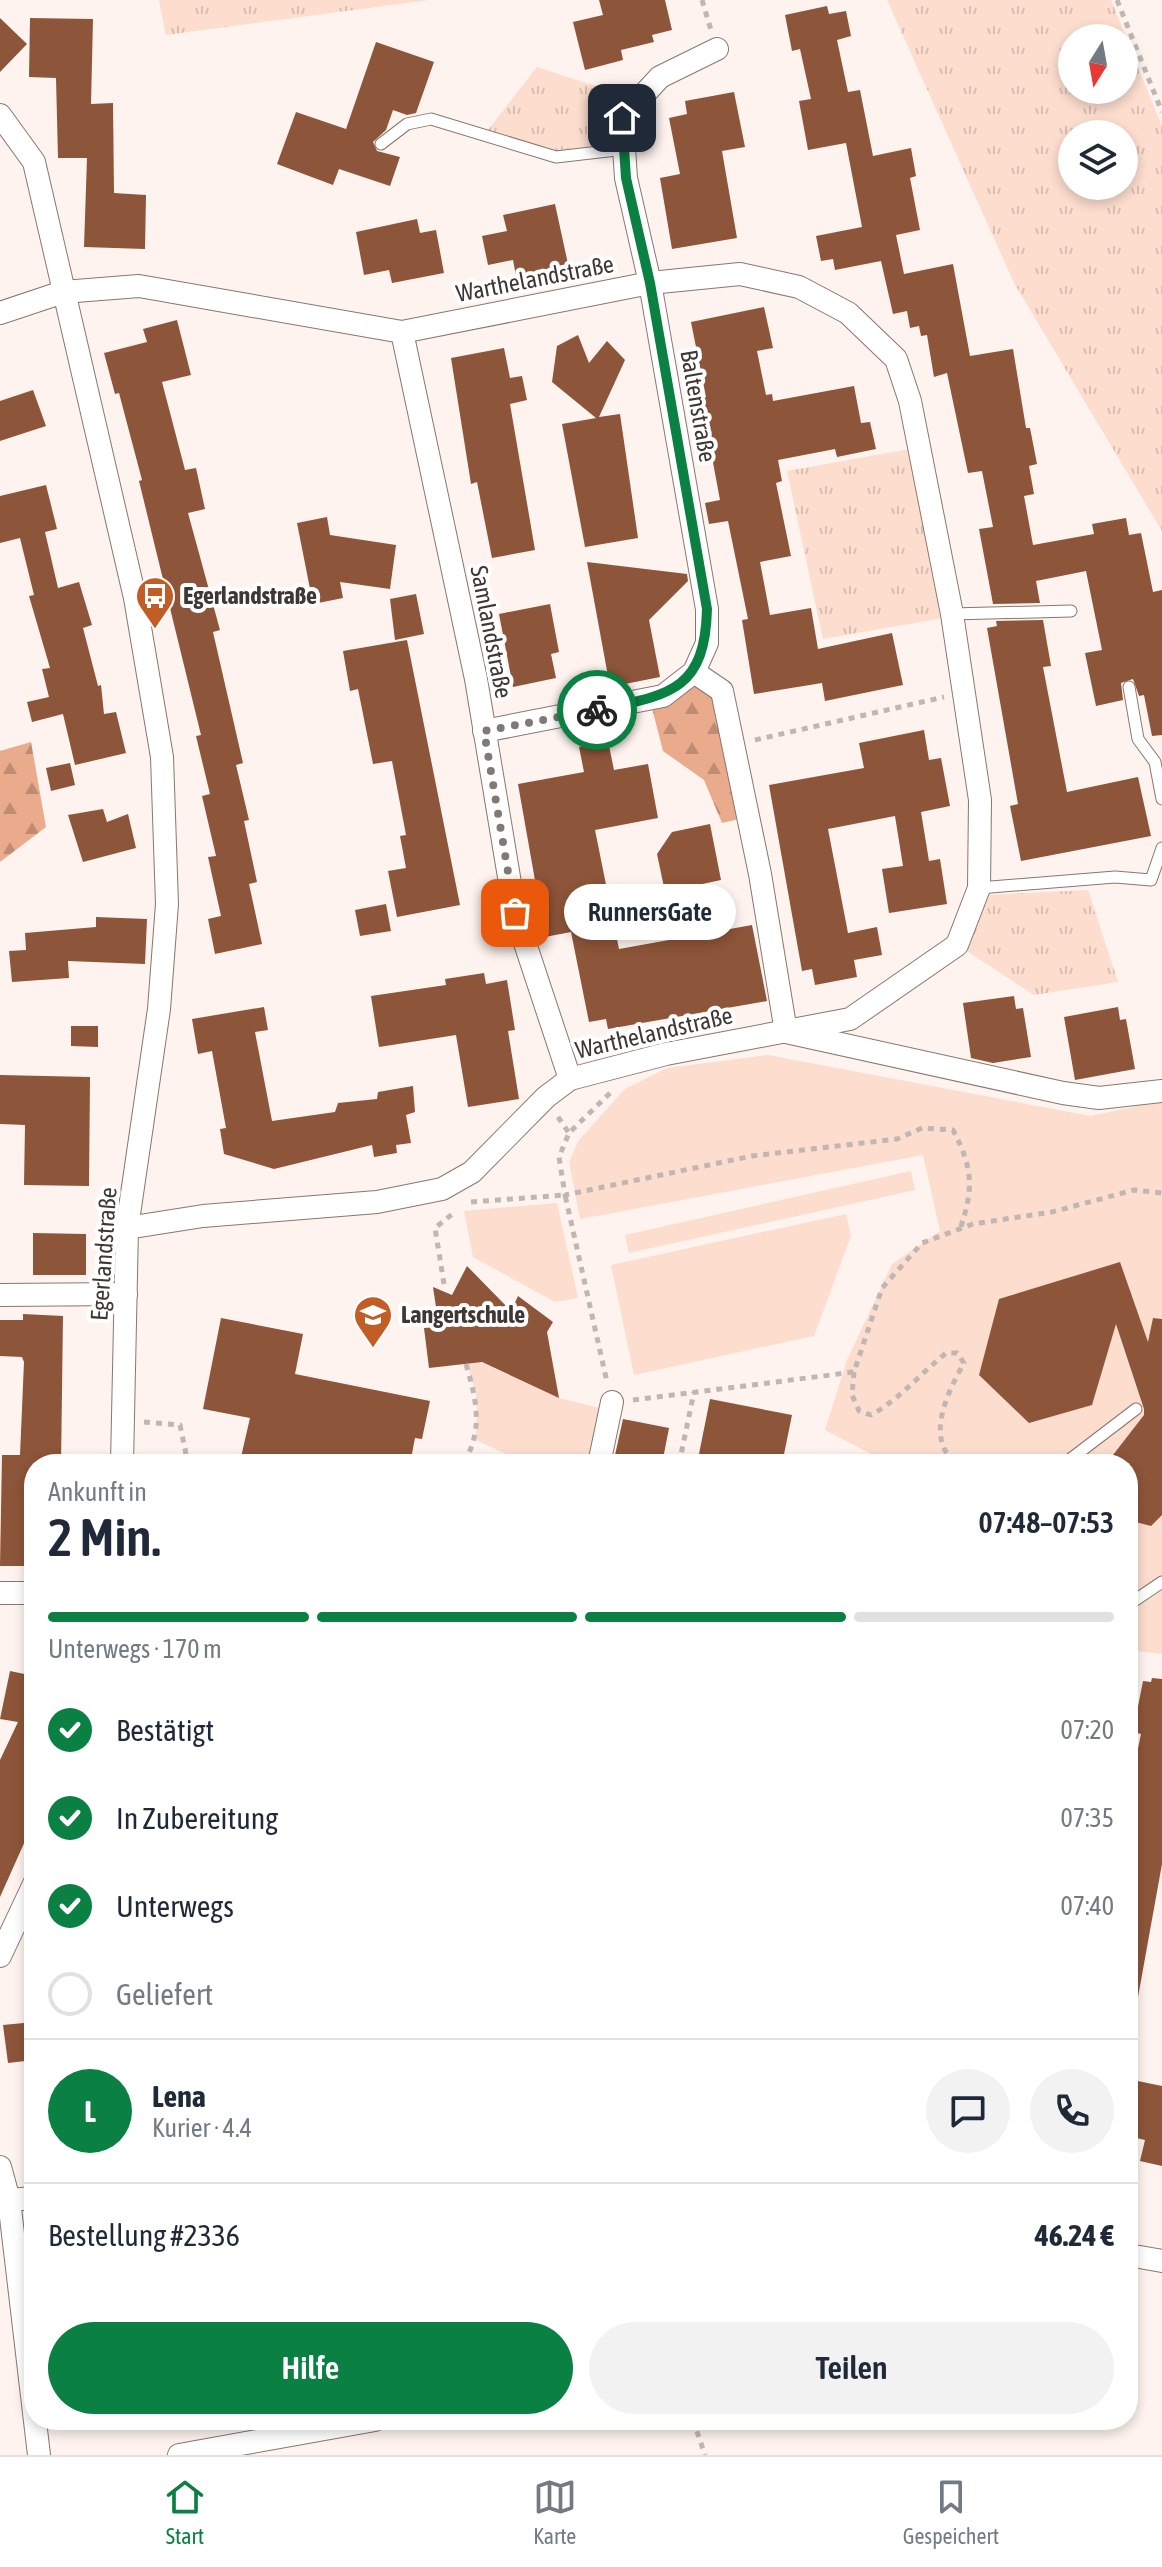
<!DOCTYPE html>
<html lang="de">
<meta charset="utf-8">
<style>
body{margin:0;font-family:"Asap Condensed",sans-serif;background:#f2f2f3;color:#1f2937;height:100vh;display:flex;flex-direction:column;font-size:30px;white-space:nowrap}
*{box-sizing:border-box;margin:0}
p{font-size:26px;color:#747a83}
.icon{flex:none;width:44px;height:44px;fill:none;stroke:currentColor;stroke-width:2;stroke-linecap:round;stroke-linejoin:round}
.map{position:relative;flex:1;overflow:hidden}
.panel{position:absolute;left:24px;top:1454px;width:1114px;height:976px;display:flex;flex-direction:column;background:#fff;border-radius:32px;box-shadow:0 4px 12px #0003}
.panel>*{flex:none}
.needle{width:52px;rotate:191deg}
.buttons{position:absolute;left:1058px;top:24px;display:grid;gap:16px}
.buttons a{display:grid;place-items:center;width:80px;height:80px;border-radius:50%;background:#fff;box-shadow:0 4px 12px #0003;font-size:40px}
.pin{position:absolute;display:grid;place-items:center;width:68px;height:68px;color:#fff;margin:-34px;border-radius:16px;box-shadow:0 4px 12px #0006}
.courier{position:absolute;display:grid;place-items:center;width:80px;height:80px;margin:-40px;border:6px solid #0b8043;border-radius:50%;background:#fff;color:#222;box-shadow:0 2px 10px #0007}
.bubble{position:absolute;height:56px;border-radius:28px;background:#fff;box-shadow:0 4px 12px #0003;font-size:26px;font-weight:600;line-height:56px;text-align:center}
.head em{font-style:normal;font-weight:600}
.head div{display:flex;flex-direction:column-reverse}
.head{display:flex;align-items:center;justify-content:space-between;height:136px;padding:0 24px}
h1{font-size:52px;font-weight:600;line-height:60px}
.bar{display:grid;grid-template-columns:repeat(4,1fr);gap:12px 8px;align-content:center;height:96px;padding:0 24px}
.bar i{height:10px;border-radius:6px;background:#e0e1e3}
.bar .active{background:#0b8043}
.bar p{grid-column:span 4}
.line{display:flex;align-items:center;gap:20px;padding:0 24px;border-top:2px solid #e0e1e3}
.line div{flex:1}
.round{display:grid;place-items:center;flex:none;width:84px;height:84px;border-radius:42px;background:#f2f2f3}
ol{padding:0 24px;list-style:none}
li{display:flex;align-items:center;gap:24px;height:88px}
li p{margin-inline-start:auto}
li .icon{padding:8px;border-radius:50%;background:#0b8043;color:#fff;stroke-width:4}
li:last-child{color:#747a83}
li i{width:44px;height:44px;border:4px solid #e0e1e3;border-radius:50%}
.primary-button{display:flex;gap:16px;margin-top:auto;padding:16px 24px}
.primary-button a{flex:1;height:92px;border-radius:48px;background:#0b8043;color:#fff;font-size:32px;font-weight:600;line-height:92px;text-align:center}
.primary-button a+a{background:#f2f2f3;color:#1f2937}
.tabs{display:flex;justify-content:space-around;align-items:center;height:112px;border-top:2px solid #e0e1e3;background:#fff;font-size:22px;color:#747a83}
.tabs a{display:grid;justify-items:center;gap:4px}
.tabs .active{color:#0b8043}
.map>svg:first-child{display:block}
.grass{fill:url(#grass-tufts);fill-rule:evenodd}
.forest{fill:url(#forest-firs)}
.park{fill:#fcddce}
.building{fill:#8d5539}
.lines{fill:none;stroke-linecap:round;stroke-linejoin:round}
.lane-casing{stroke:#877770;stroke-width:13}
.street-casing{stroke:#877770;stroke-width:24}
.path{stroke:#c0b6b2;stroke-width:5;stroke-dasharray:6 6;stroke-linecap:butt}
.lane{stroke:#fff;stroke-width:11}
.street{stroke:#fff;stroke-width:22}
.done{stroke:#817975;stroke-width:8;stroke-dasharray:0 14.4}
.route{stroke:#0b8043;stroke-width:10}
.labels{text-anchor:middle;stroke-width:8;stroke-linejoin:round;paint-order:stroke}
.street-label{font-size:24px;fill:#3e3734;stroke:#fff}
.poi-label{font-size:24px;font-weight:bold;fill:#3e3734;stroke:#fff;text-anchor:start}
</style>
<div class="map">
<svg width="1162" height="2455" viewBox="0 0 1162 2455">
<defs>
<pattern id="grass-tufts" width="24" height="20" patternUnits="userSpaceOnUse" patternTransform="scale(2)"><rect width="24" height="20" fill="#fcddce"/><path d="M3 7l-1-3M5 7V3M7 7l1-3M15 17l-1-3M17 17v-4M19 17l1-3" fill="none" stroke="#d9beb2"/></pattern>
<pattern id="forest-firs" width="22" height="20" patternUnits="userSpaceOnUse" patternTransform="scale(2)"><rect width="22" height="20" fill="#eaaa8c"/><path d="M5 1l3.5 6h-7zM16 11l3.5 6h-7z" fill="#bf8b73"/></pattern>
</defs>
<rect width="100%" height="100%" fill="#fef3ee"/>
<g class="grass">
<polygon points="159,0 429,0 166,35"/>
<path d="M887,0H1111L1162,127V531L1014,283ZM1124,38V90H1072V38ZM1124,134V186H1072V134Z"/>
<polygon points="537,67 629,97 618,143 558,151 488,130"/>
<polygon points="910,449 943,618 823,639 787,471"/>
<polygon points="1088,890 1118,982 1034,995 964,949 985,895"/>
</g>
<g class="forest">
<polygon points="693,683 716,694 743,818 722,823 704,780 663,751 652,708 671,704"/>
<polygon points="31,742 46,827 0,862 0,751"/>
</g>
<g class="park">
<polygon points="768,1055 1090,1116 1162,1101 1162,1654 1128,1650 1128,1464 891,1464 825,1430 847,1360 892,1264 940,1231 923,1155 580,1219 569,1162 579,1140 625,1089 667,1068"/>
<polygon points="911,1171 915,1190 629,1253 625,1235"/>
<polygon points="557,1203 578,1298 555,1302 473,1257 464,1211"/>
<polygon points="846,1214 851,1236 814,1336 634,1375 611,1265"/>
<polygon points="465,1355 559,1398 600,1408 591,1464 528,1464 476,1440 477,1399"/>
</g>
<g class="building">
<polygon points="599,0 665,0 672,30 652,35 654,42 621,50 623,60 585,70 573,22 603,15"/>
<polygon points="827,6 829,14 846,11 851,36 837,40 848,92 860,90 873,156 911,148 916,176 910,178 920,230 896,235 904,274 953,264 970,356 1013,349 1026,428 1030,428 1037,464 1029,466 1034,494 1024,496 1033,545 1094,534 1092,524 1126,518 1129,535 1141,533 1153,592 1162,590 1162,735 1152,736 1144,695 1139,696 1133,679 1121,683 1123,700 1096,706 1085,653 1102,650 1086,571 1036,581 1040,603 993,604 979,529 993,527 982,471 968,473 947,373 934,377 927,335 921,336 919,326 910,328 907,311 893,314 881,261 835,270 833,259 821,261 816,236 862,227 846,143 808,150 799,101 811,99 800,49 792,51 785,15"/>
<polygon points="0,18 27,44 0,72"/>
<polygon points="30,18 93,19 91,104 113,103 114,193 146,195 145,249 84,247 87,158 58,158 56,78 29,77"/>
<polygon points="376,42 434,62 416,113 407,115 393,110 386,130 373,142 377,151 400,157 390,186 339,169 333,185 277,164 296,112 346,129"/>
<polygon points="734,92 745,147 722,151 737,238 672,249 660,178 680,174 669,118 687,114 685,101"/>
<polygon points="555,204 568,264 516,276 513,260 488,265 482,236 507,231 503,215"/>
<polygon points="417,219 420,233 436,230 444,273 392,283 389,270 364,275 356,232"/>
<polygon points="764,307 773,348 757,351 766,395 772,394 773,401 854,386 861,423 870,422 876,449 837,457 835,449 778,460 782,481 776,483 791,556 760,562 770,615 811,608 818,649 892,633 903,685 825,701 822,683 754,694 742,620 748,619 728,521 709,524 705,503 720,500 701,398 706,397 691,322"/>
<polygon points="177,320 191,375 162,382 185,470 196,468 205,509 188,513 220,630 213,632 243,763 236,765 249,820 244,821 257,882 249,884 262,944 215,954 208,919 221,916 208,857 216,856 202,796 210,794 196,736 201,735 139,481 142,480 119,393 115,394 104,353 147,342 143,329"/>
<polygon points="578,335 589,363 607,341 625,360 599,417 620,414 638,538 585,547 562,424 596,418 552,382 557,346"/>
<polygon points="504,348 510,378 522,376 527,400 510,404 535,550 492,558 477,482 471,484 451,358"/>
<polygon points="33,390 46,426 0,441 0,401"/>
<polygon points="46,485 57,529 45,532 58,588 79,582 92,625 83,628 98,686 101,685 104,714 116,712 126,753 75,765 63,714 32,722 27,702 49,697 42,669 50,668 29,596 34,595 20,538 0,543 0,496"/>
<polygon points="327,517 330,535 396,545 390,589 340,582 343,598 313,604 297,523"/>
<polygon points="587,562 687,574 688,581 649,620 660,677 610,687"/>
<polygon points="416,594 424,634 395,640 390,599"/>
<polygon points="550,604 559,652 551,654 556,678 513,687 499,614"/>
<polygon points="1043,620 1051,666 1043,667 1067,792 1138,777 1151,836 1021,861 1010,806 1018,804 987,628 997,626 996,621"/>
<polygon points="407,640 460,905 397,917 388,871 406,868 400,836 406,835 392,761 373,764 358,689 350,691 343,651"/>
<polygon points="924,730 929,760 941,758 950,806 921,812 929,861 940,859 947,904 889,913 882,869 903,866 895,816 828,829 848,933 877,927 882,955 854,960 857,977 815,985 812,969 802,971 769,785 864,768 859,743"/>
<polygon points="608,741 614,770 648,764 658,818 595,830 619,949 752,925 767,1001 608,1029 606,1019 589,1022 571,932 545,937 518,784 584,772 579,747"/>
<polygon points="70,763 75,785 51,791 46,768"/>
<polygon points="103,809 107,822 128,814 136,848 83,862 68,815"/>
<polygon points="710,824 721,880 665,892 657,854 672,832"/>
<polygon points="386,904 391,931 360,936 355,910"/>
<polygon points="96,917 147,919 145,964 68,961 69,978 12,982 9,951 26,950 25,933 96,927"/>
<polygon points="484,973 486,984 507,980 515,1030 508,1031 519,1099 468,1107 456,1035 379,1047 371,996 446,985 445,979"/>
<polygon points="1014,996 1016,1009 1023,1008 1031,1057 993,1063 971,1058 963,1003"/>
<polygon points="264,1007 268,1030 255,1032 272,1121 335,1112 338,1103 377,1099 378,1092 413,1086 415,1112 406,1115 411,1143 396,1145 397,1153 374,1157 372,1145 274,1169 224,1154 220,1129 226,1128 212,1051 198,1054 192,1019"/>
<polygon points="1118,1007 1120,1020 1126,1019 1135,1069 1075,1080 1064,1017"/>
<polygon points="71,1026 98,1026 98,1047 71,1046"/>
<polygon points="0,1075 90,1077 89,1186 24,1185 25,1125 0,1124"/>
<polygon points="33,1233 86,1234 86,1275 33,1275"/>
<polygon points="1120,1262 1148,1342 1153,1318 1162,1319 1162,1515 1151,1526 1128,1520 1128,1464 1106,1464 1144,1415 1144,1409 1116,1324 1092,1405 1029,1423 979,1375 999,1299"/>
<polygon points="467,1266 511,1311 518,1296 553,1322 547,1332 559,1398 482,1362 429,1368 424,1328 439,1327 433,1287 452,1295"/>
<polygon points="23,1314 63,1316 61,1464 34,1464 34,1566 0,1566 2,1455 20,1455 24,1362 22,1357 0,1356 0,1320 23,1320"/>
<polygon points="221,1318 303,1334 295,1374 430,1401 422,1439 415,1438 410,1464 276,1464 241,1457 250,1418 203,1409"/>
<polygon points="710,1399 792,1415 782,1464 749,1464 699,1454"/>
<polygon points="623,1419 669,1428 662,1464 613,1464"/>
<polygon points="10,1671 34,1676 34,1821 0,1897 0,1760 18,1722 0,1719"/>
<polygon points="1152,1678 1162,1679 1162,1864 1138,1997 1128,1996 1128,1772 1133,1773 1141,1734 1133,1732 1143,1681 1151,1682"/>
<polygon points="34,2022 34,2060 8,2063 3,2025"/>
<polygon points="1128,2079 1162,2086 1162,2166 1140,2161 1145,2140 1128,2136"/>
</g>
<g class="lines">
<defs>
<g id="lane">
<polyline points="381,144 407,124 431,119 556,157 625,149"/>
<polyline points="952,614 1071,611"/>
<polyline points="1129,687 1138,739 1155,762 1162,799"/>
<polyline points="979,888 1115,877 1151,880 1162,848"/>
<polyline points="1064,1464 1136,1409"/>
<polyline points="1128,1605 1162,1582"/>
</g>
<g id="street">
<polyline points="0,115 34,162 135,598 162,757 167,904 159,1009 127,1228 122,1464"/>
<polyline points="0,313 63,292 139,286 402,332 650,283 740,274 799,287 848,313 896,359 910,401 952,614 980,800 979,888 957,945 850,1019 666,1054 570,1079 546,1097 472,1172 442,1189 377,1202 203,1216 127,1228"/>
<polyline points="402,332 476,679 515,913 570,1079"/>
<polyline points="694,672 722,691 760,874 786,1032 1063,1093 1099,1098 1162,1091"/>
<polyline points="484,731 663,696 694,672 707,643 707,609 650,283 626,178 622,118 660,77 717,49"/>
<polyline points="0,1295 126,1294"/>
<polyline points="599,1464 612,1402"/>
<polyline points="0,1593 34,1593"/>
<polyline points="0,1956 34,1884"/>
<polyline points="0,2167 9,2200 39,2455"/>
<polyline points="9,2200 34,2198"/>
<polyline points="1128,2255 1162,2261"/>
<polyline points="179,2455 375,2420"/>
</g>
</defs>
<use href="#lane" class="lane-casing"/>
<use href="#street" class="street-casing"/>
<g class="path">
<polyline points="702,0 711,30"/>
<polyline points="1117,0 1162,112"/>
<polyline points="755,740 944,697"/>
<path d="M610,1093L569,1133L559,1157L565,1195L752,1156L897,1139L922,1128L953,1130C973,1168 974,1189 960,1229"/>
<polyline points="558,1117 569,1133"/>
<polyline points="471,1202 565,1195 607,1382"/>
<polyline points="444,1284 435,1228 456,1211"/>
<path d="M466,1364C476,1398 483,1427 466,1459"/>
<path d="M854,1372L852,1395L859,1411L871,1415C900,1399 920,1374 946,1353H957L964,1363C949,1390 923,1439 957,1464"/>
<polyline points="633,1400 854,1372 882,1288 922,1243 973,1224 1052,1212 1134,1190 1162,1193"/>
<polyline points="144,1422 180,1425 186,1454 209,1464"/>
<polyline points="680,1460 698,1464"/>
<polyline points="463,1464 466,1459 485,1459 500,1464"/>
<polyline points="679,1464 694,1392"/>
<polyline points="693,2420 705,2455"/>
</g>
<use href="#lane" class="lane"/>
<use href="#street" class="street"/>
</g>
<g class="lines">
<polyline class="done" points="515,913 484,731 597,710"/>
<path class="route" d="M597,710C668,695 705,692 707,609L650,283L626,178L622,118"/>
</g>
<defs>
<symbol id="bus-pin" viewBox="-11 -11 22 30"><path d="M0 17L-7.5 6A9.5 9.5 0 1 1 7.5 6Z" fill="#c15e26" stroke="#fff"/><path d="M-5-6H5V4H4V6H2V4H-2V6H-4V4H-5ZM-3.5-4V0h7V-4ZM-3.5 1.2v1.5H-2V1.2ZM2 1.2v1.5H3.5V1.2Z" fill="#fff"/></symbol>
<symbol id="school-pin" viewBox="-11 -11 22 30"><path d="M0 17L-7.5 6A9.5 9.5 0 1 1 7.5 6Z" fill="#c15e26" stroke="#fff"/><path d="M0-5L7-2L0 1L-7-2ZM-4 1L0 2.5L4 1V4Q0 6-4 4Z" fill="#fff"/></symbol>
</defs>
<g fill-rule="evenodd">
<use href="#bus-pin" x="133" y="574" width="44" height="60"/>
<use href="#school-pin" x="351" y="1293" width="44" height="60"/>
</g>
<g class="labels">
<g class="street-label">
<text transform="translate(535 279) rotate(-11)" y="8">Warthelandstraße</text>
<text transform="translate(698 406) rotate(80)" y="8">Baltenstraße</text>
<text transform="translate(491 632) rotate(79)" y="8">Samlandstraße</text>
<text transform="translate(654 1033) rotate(-13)" y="8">Warthelandstraße</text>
<text transform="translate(104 1254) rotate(-86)" y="8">Egerlandstraße</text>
</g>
<g class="poi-label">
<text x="183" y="604">Egerlandstraße</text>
<text x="401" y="1323">Langertschule</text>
</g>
</g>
</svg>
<div class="buttons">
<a><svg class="needle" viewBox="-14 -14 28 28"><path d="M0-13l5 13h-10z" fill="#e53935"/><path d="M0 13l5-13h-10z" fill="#747a83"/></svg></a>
<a><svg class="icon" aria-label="layers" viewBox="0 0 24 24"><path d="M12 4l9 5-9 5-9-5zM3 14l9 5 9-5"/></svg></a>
</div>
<div class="pin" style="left:515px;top:913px;background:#ea580c"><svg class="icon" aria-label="bag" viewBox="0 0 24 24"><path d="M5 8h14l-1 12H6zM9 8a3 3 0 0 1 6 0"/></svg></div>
<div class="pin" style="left:622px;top:118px;background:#1f2937"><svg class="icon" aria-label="home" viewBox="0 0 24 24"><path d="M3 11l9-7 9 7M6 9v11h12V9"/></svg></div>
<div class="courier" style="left:597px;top:710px"><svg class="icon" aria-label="bike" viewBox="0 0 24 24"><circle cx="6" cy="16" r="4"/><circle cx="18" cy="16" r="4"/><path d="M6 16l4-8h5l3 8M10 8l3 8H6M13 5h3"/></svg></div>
<div class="bubble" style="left:564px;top:884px;width:172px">RunnersGate</div>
<section class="panel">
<div class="head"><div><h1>2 Min.</h1><p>Ankunft in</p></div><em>07:48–07:53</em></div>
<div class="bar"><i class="active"></i><i class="active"></i><i class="active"></i><i></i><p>Unterwegs · 170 m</p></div>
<ol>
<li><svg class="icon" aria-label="check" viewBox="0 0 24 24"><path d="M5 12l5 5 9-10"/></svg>Bestätigt<p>07:20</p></li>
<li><svg class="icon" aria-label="check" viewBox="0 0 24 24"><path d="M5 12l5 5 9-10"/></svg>In Zubereitung<p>07:35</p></li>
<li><svg class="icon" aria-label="check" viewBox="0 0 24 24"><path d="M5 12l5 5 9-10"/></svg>Unterwegs<p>07:40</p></li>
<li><i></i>Geliefert</li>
</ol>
<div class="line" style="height:144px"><b class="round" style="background:#0b8043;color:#fff">L</b><div><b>Lena</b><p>Kurier · 4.4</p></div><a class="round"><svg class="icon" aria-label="chat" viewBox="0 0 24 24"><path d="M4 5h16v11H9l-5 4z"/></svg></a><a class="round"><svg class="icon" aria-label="phone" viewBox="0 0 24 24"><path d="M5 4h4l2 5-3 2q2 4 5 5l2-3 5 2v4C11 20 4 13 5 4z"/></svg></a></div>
<div class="line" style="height:104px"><div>Bestellung #2336</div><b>46.24 €</b></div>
<div class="primary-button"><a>Hilfe</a><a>Teilen</a></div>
</section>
</div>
<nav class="tabs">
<a class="active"><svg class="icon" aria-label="home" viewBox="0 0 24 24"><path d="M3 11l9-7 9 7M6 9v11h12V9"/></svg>Start</a>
<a><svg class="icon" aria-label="map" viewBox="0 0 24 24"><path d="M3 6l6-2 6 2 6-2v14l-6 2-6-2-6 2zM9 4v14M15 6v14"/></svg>Karte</a>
<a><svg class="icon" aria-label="saved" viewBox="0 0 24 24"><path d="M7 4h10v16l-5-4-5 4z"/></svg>Gespeichert</a>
</nav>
